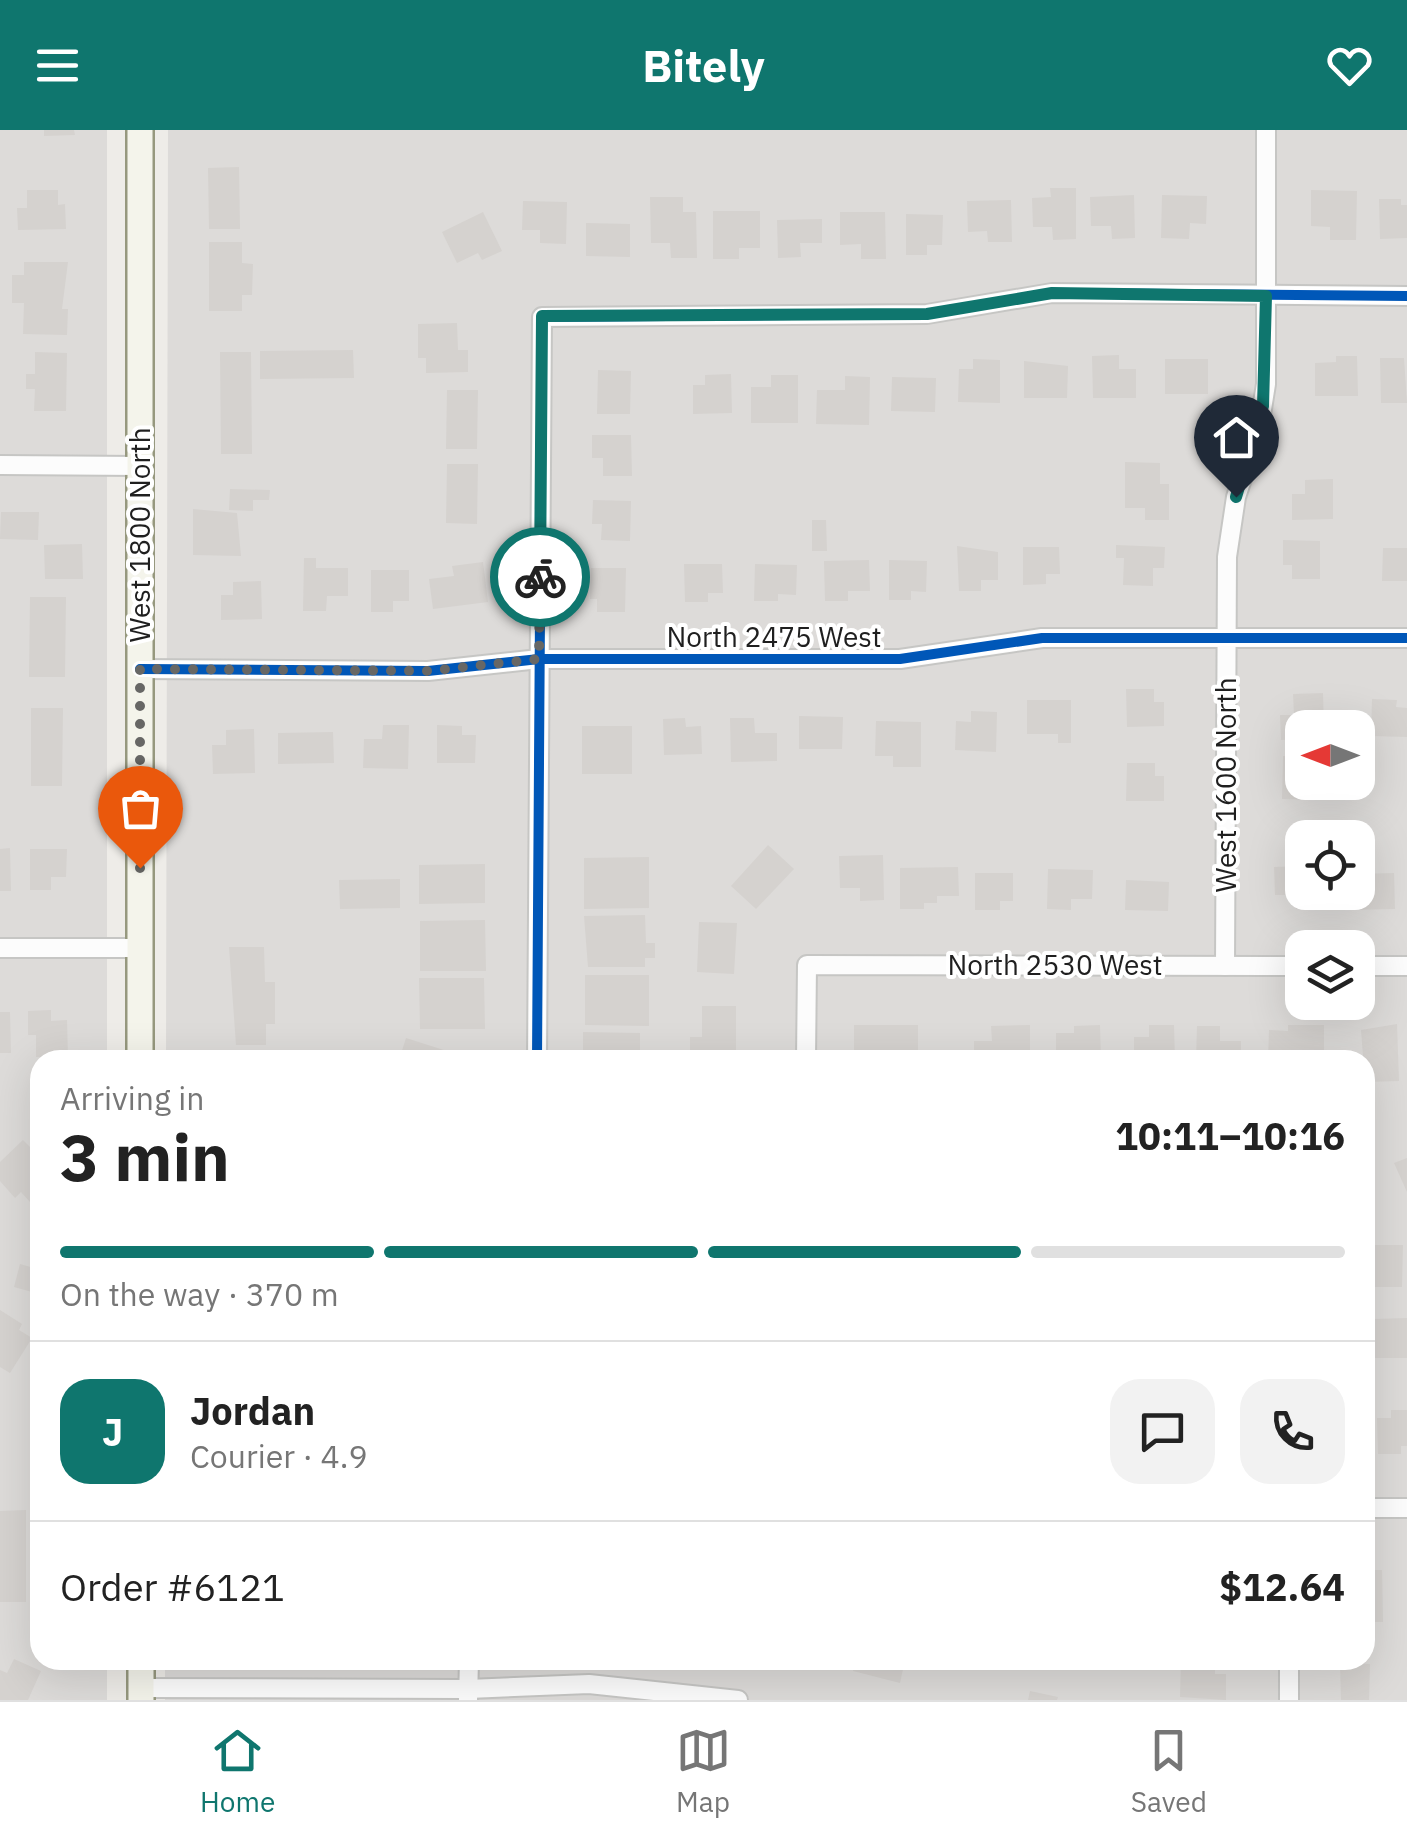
<!DOCTYPE html>
<meta charset="utf-8">
<style>
body{margin:0;font-family:"IBM Plex Sans",sans-serif;background:#f2f2f2;color:#222;height:100vh;display:flex;flex-direction:column;font-size:38px;white-space:nowrap}
*{box-sizing:border-box;margin:0}
p{font-size:32px;color:#767676}
.icon{flex:none;width:55px;height:55px;fill:none;stroke:currentColor;stroke-width:2;stroke-linecap:round;stroke-linejoin:round}
.map{position:relative;flex:1;overflow:hidden}
.panel{position:absolute;left:30px;top:920px;width:1345px;height:620px;display:flex;flex-direction:column;background:#fff;border-radius:30px;box-shadow:0 10px 40px #0002}
.panel>*{flex:none}
.needle{width:65px;rotate:270deg}
.tools{position:absolute;left:1285px;top:580px;display:grid;gap:20px}
.tools a{display:grid;place-items:center;width:90px;height:90px;border-radius:20px;background:#fff;box-shadow:0 10px 40px #0002;font-size:50px}
.pin{position:absolute;display:grid;place-items:center;width:85px;height:85px;color:#fff;margin:-102px -42px;border-radius:50% 50% 50% 0;rotate:-45deg;box-shadow:0 0 10px #0007}
.pin .icon{rotate:45deg}
.courier{position:absolute;display:grid;place-items:center;width:100px;height:100px;margin:-50px;border:8px solid #0f766e;border-radius:50%;background:#fff;color:#222;box-shadow:0 2px 12px #0007}
.headline em{font-style:normal;font-weight:700}
.headline div{display:flex;flex-direction:column-reverse}
.headline{display:flex;align-items:center;justify-content:space-between;height:170px;padding:0 30px}
h1{font-size:65px;font-weight:700;line-height:75px}
.bar{display:grid;grid-template-columns:repeat(4,1fr);gap:15px 10px;align-content:center;height:120px;padding:0 30px}
.bar i{height:12px;border-radius:8px;background:#e0e0e0}
.bar .selected{background:#0f766e}
.bar p{grid-column:span 4}
.line{display:flex;align-items:center;gap:25px;padding:0 30px;border-top:2px solid #e0e0e0}
.line div{flex:1}
.round{display:grid;place-items:center;flex:none;width:105px;height:105px;border-radius:30px;background:#f2f2f2}
header{display:flex;justify-content:space-between;align-items:center;height:130px;padding:0 30px;background:#0f766e;color:#fff;font-size:45px;font-weight:700}
.menu{display:flex;justify-content:space-around;align-items:center;height:140px;border-top:2px solid #e0e0e0;background:#fff;font-size:28px;color:#767676}
.menu a{display:grid;justify-items:center;gap:5px}
.menu .selected{color:#0f766e}
.map>svg:first-child{display:block}
.residential{fill:#dddbd9;fill-rule:evenodd}
.building{fill:#d5d2cf}
.lines{fill:none;stroke-linecap:round;stroke-linejoin:round}
.minor-casing{stroke:#c6c6c4;stroke-width:22}
.secondary-casing{stroke:#96987e;stroke-width:30}
.minor{stroke:#fcfcfc;stroke-width:18}
.secondary{stroke:#f4f4eb;stroke-width:25}
.cycleway-casing{stroke:#fff;stroke-width:16}
.cycleway{stroke:#0057b8;stroke-width:10}
.done{stroke:#676765;stroke-width:10;stroke-dasharray:0 18}
.route{stroke:#0f766e;stroke-width:12}
.labels{text-anchor:middle;stroke-width:8;stroke-linejoin:round;paint-order:stroke}
.street-label{font-size:28px;fill:#1f1f1f;stroke:#fff}
</style>
<header><svg class="icon" aria-label="menu" viewBox="0 0 24 24"><path d="M4 6h16M4 12h16M4 18h16"/></svg>Bitely<svg class="icon" aria-label="heart" viewBox="0 0 24 24"><path d="M12 20l-8-8c-3-5 5-10 8-4 3-6 11-1 8 4z"/></svg></header>
<div class="map">
<svg width="1407" height="1570" viewBox="0 0 1407 1570">
<rect width="100%" height="100%" fill="#eeece8"/>
<g class="residential">
<polygon points="0,0 107,0 107,930 40,930 40,1530 107,1530 107,1570 0,1570"/>
<path d="M168,0H1407V1570H165V1530H1365V930H166ZM1302,598H1358V652H1302ZM1302,708H1358V762H1302ZM1302,818H1358V872H1302Z"/>
</g>
<g class="building">
<polygon points="44,0 74,0 75,5 44,6"/>
<polygon points="239,37 240,99 209,99 208,38"/>
<polygon points="1050,58 1076,58 1076,109 1053,110 1052,97 1033,97 1032,68 1051,67"/>
<polygon points="27,60 58,60 58,75 65,74 66,99 18,100 17,78 27,78"/>
<polygon points="1311,60 1357,61 1356,110 1330,110 1330,97 1311,96"/>
<polygon points="1134,65 1135,108 1112,109 1111,96 1091,96 1090,67"/>
<polygon points="1162,65 1207,66 1206,94 1190,93 1189,109 1161,108"/>
<polygon points="650,67 683,67 683,82 696,82 697,128 671,128 670,113 651,113"/>
<polygon points="1379,69 1401,69 1401,75 1407,75 1407,108 1380,109"/>
<polygon points="1011,70 1012,112 988,112 987,101 968,102 967,71"/>
<polygon points="523,71 567,72 566,114 540,113 540,100 522,100"/>
<polygon points="713,81 760,81 760,118 739,118 739,129 713,129"/>
<polygon points="483,82 502,121 482,130 478,123 457,133 442,102"/>
<polygon points="840,82 885,82 886,129 861,129 861,114 840,115"/>
<polygon points="906,84 943,85 942,115 927,115 927,125 906,125"/>
<polygon points="822,89 822,113 800,113 801,127 778,128 777,90"/>
<polygon points="586,93 630,94 630,127 586,126"/>
<polygon points="209,112 242,112 242,133 253,134 252,165 242,165 242,181 209,181"/>
<polygon points="24,132 68,132 62,179 68,179 67,205 23,204 24,173 12,173 12,145 24,145"/>
<polygon points="457,193 458,220 468,220 468,242 426,243 426,228 418,228 418,194"/>
<polygon points="353,220 354,248 260,249 260,221"/>
<polygon points="35,222 67,223 66,281 34,281 35,259 26,259 26,244 35,244"/>
<polygon points="220,222 251,222 252,324 221,324"/>
<polygon points="1119,225 1119,239 1136,239 1136,268 1093,268 1092,226"/>
<polygon points="1336,226 1357,226 1358,266 1315,266 1315,233 1336,232"/>
<polygon points="1380,228 1404,228 1407,273 1381,273"/>
<polygon points="973,229 1000,230 1000,273 958,272 959,239 973,239"/>
<rect x="1165" y="229" width="43" height="35"/>
<polygon points="1024,231 1068,236 1067,268 1024,268"/>
<polygon points="598,240 631,241 630,284 597,284"/>
<polygon points="731,244 732,283 693,284 693,255 705,255 705,245"/>
<polygon points="771,245 798,245 798,293 751,293 751,257 771,257"/>
<polygon points="845,246 870,247 869,295 816,294 817,260 845,260"/>
<polygon points="892,247 936,248 935,282 891,281"/>
<polygon points="447,260 478,260 477,319 446,319"/>
<polygon points="592,305 631,305 632,346 603,346 603,328 592,328"/>
<polygon points="1125,332 1160,333 1160,354 1169,354 1169,390 1145,390 1145,378 1125,378"/>
<polygon points="447,334 478,334 477,394 446,393"/>
<polygon points="1333,349 1333,389 1292,390 1292,364 1305,364 1305,350"/>
<polygon points="230,359 270,360 269,370 253,370 253,381 229,380"/>
<polygon points="593,370 631,371 630,411 601,410 602,394 592,394"/>
<polygon points="193,379 237,383 241,426 193,425"/>
<polygon points="1,382 39,382 38,410 0,409"/>
<polygon points="812,390 826,390 827,421 812,421"/>
<polygon points="1283,410 1320,411 1320,449 1292,449 1292,435 1283,435"/>
<polygon points="82,414 83,449 45,449 44,415"/>
<polygon points="1116,415 1165,417 1164,438 1153,438 1153,456 1123,455 1124,428 1116,428"/>
<polygon points="957,416 998,422 998,450 981,450 981,461 959,461"/>
<polygon points="1023,417 1059,417 1060,444 1046,444 1046,454 1023,455"/>
<polygon points="1383,418 1407,418 1407,451 1382,451"/>
<polygon points="304,428 316,428 316,438 348,438 348,466 327,466 326,481 303,481"/>
<polygon points="869,430 870,461 848,461 848,471 825,471 824,431"/>
<polygon points="889,430 927,431 926,462 911,461 911,470 889,470"/>
<polygon points="483,432 488,472 433,479 429,449 454,446 452,436"/>
<polygon points="684,434 722,434 723,463 708,463 708,472 685,472"/>
<polygon points="755,434 797,435 796,465 778,464 778,471 754,471"/>
<polygon points="591,438 626,438 625,482 597,482 597,469 590,469"/>
<polygon points="371,440 409,440 409,471 393,471 393,482 371,482"/>
<polygon points="261,451 262,489 221,490 221,465 233,465 233,452"/>
<polygon points="30,467 66,467 65,547 29,547"/>
<polygon points="1126,559 1154,559 1154,572 1164,572 1164,596 1127,597"/>
<polygon points="1323,563 1324,598 1302,598 1302,609 1281,610 1280,585 1294,585 1293,564"/>
<polygon points="1372,569 1397,570 1396,577 1407,578 1407,607 1371,606"/>
<polygon points="1027,570 1071,570 1071,613 1058,613 1058,604 1027,604"/>
<polygon points="31,578 63,578 62,656 31,656"/>
<polygon points="971,581 997,582 996,622 955,620 956,591 971,592"/>
<polygon points="799,586 843,587 842,619 799,619"/>
<polygon points="685,588 686,597 701,596 702,624 664,625 663,589"/>
<polygon points="730,588 754,588 755,603 777,603 777,631 731,632"/>
<polygon points="876,591 921,592 921,637 893,637 893,626 875,626"/>
<polygon points="383,595 409,595 408,639 363,638 364,609 382,609"/>
<polygon points="437,595 462,596 462,605 476,605 475,633 437,633"/>
<rect x="582" y="596" width="50" height="48"/>
<polygon points="254,599 255,643 213,644 212,615 226,615 226,600"/>
<polygon points="333,602 334,633 278,634 278,603"/>
<polygon points="1283,626 1302,627 1302,652 1322,652 1321,670 1282,669"/>
<polygon points="1127,633 1155,633 1155,646 1164,646 1164,671 1126,671"/>
<polygon points="768,715 794,739 756,779 731,756"/>
<polygon points="10,718 11,761 0,761 0,719"/>
<polygon points="30,719 67,719 66,747 51,747 51,760 30,760"/>
<polygon points="883,725 884,770 860,771 860,758 840,758 839,726"/>
<polygon points="649,727 649,778 584,779 584,728"/>
<polygon points="485,734 485,773 419,774 419,735"/>
<polygon points="1302,736 1302,762 1321,762 1321,779 1296,779 1296,765 1275,765 1274,737"/>
<polygon points="958,737 959,766 937,766 937,773 924,773 924,779 900,779 900,738"/>
<polygon points="1048,739 1093,740 1092,769 1071,769 1071,780 1047,779"/>
<polygon points="975,743 1013,743 1013,771 1000,771 1000,780 975,780"/>
<polygon points="1394,743 1395,779 1345,780 1345,762 1358,762 1358,744"/>
<polygon points="400,749 400,778 340,779 339,750"/>
<polygon points="1126,750 1169,752 1168,781 1125,780"/>
<polygon points="645,785 646,813 655,813 655,828 645,828 645,837 588,837 584,786"/>
<polygon points="485,790 486,841 420,841 420,791"/>
<polygon points="699,792 737,793 734,844 697,842"/>
<polygon points="229,817 264,817 265,852 275,852 275,894 266,894 266,915 236,915"/>
<polygon points="585,845 649,845 649,896 585,895"/>
<polygon points="419,848 484,848 485,899 420,899"/>
<polygon points="702,876 736,876 736,930 690,930 690,907 702,907"/>
<polygon points="51,880 51,891 67,890 68,927 36,927 36,905 28,905 28,881"/>
<polygon points="0,882 10,882 11,923 0,923"/>
<polygon points="1397,894 1399,951 1365,952 1361,900"/>
<polygon points="854,895 918,895 918,922 897,922 897,930 868,930 868,922 854,922"/>
<polygon points="1030,895 1030,923 1018,923 1019,930 974,930 974,911 992,911 991,896"/>
<polygon points="1100,895 1101,930 1056,930 1056,903 1074,903 1074,896"/>
<polygon points="1149,895 1174,895 1175,930 1134,930 1134,907 1149,907"/>
<polygon points="1288,895 1324,895 1324,930 1268,930 1269,900 1288,901"/>
<polygon points="1197,896 1220,896 1220,911 1241,911 1241,930 1196,930"/>
<polygon points="583,902 640,903 640,930 583,930"/>
<polygon points="406,908 472,929 472,930 399,930"/>
<polygon points="23,1010 37,1024 40,1021 40,1083 21,1062 15,1068 0,1051 0,1032"/>
<polygon points="1407,1028 1407,1062 1394,1033"/>
<polygon points="1373,1115 1403,1115 1402,1157 1372,1157"/>
<polygon points="39,1119 39,1164 14,1157 20,1134 34,1138"/>
<polygon points="0,1180 22,1194 19,1200 32,1208 10,1243 0,1237"/>
<polygon points="1407,1188 1407,1228 1375,1228 1374,1189"/>
<polygon points="1391,1280 1407,1280 1407,1316 1401,1316 1401,1324 1378,1324 1377,1288 1391,1288"/>
<polygon points="26,1380 26,1472 0,1472 0,1381"/>
<polygon points="1365,1440 1382,1440 1383,1492 1365,1492"/>
<polygon points="14,1529 41,1541 28,1570 0,1570 0,1540 7,1543"/>
<polygon points="855,1530 905,1530 900,1553 853,1541"/>
<polygon points="1181,1530 1215,1530 1215,1544 1226,1544 1226,1570 1180,1567"/>
<polygon points="1340,1533 1370,1534 1369,1570 1341,1570"/>
<polygon points="1030,1561 1058,1567 1057,1570 1028,1570"/>
</g>
<g class="lines">
<defs>
<g id="minor">
<polyline points="0,335 140,336"/>
<polyline points="140,539 428,541 539,529 900,529 1042,508 1407,508"/>
<polyline points="0,818 140,818"/>
<polyline points="1225,836 1227,427 1236,367 1259,298 1266,254 1266,0"/>
<polyline points="1358,836 1407,836"/>
<polyline points="537,930 542,187 927,184 1052,163 1407,166"/>
<polyline points="806,930 807,835 1302,836"/>
<polyline points="1365,1378 1407,1378"/>
<polyline points="1289,1530 1289,1570"/>
<polyline points="141,1558 468,1559 589,1554 738,1570"/>
<polyline points="468,1570 469,1530"/>
</g>
<g id="secondary">
<polyline points="140,0 140,930"/>
<polyline points="141,1530 141,1570"/>
</g>
</defs>
<use href="#minor" class="minor-casing"/>
<use href="#secondary" class="secondary-casing"/>
<use href="#minor" class="minor"/>
<use href="#secondary" class="secondary"/>
<defs>
<g id="cycleway">
<polyline points="140,539 428,541 539,529 900,529 1042,508 1407,508"/>
<polyline points="537,930 542,187 927,184 1052,163 1407,166"/>
</g>
</defs>
<use href="#cycleway" class="cycleway-casing"/>
<use href="#cycleway" class="cycleway"/>
</g>
<g class="lines">
<polyline class="done" points="140,738 140,539 428,541 539,529 540,447"/>
<polyline class="route" points="540,447 542,186 927,184 1052,163 1266,166 1263,276 1236,367"/>
</g>
<g class="labels">
<g class="street-label">
<text transform="translate(140 405) rotate(-90)" y="10">West 1800 North</text>
<text x="774" y="517">North 2475 West</text>
<text transform="translate(1226 655) rotate(-90)" y="10">West 1600 North</text>
<text x="1055" y="845">North 2530 West</text>
</g>
</g>
</svg>
<div class="tools">
<a><svg class="needle" viewBox="-14 -14 28 28"><path d="M0-13l5 13h-10z" fill="#e53935"/><path d="M0 13l5-13h-10z" fill="#767676"/></svg></a>
<a><svg class="icon" aria-label="locate" viewBox="0 0 24 24"><circle cx="12" cy="12" r="6"/><path d="M12 2v4M12 18v4M2 12h4M18 12h4"/></svg></a>
<a><svg class="icon" aria-label="layers" viewBox="0 0 24 24"><path d="M12 4l9 5-9 5-9-5zM3 14l9 5 9-5"/></svg></a>
</div>
<div class="pin" style="left:140px;top:738px;background:#ea580c"><svg class="icon" aria-label="bag" viewBox="0 0 24 24"><path d="M5 8h14l-1 12H6zM9 8a3 3 0 0 1 6 0"/></svg></div>
<div class="pin" style="left:1236px;top:367px;background:#1f2937"><svg class="icon" aria-label="home" viewBox="0 0 24 24"><path d="M3 11l9-7 9 7M6 9v11h12V9"/></svg></div>
<div class="courier" style="left:540px;top:447px"><svg class="icon" aria-label="bike" viewBox="0 0 24 24"><circle cx="6" cy="16" r="4"/><circle cx="18" cy="16" r="4"/><path d="M6 16l4-8h5l3 8M10 8l3 8H6M13 5h3"/></svg></div>
<section class="panel">
<div class="headline"><div><h1>3 min</h1><p>Arriving in</p></div><em>10:11–10:16</em></div>
<div class="bar"><i class="selected"></i><i class="selected"></i><i class="selected"></i><i></i><p>On the way · 370 m</p></div>
<div class="line" style="height:180px"><b class="round" style="background:#0f766e;color:#fff">J</b><div><b>Jordan</b><p>Courier · 4.9</p></div><a class="round"><svg class="icon" aria-label="chat" viewBox="0 0 24 24"><path d="M4 5h16v11H9l-5 4z"/></svg></a><a class="round"><svg class="icon" aria-label="phone" viewBox="0 0 24 24"><path d="M5 4h4l2 5-3 2q2 4 5 5l2-3 5 2v4C11 20 4 13 5 4z"/></svg></a></div>
<div class="line" style="height:130px"><div>Order #6121</div><b>$12.64</b></div>
</section>
</div>
<nav class="menu">
<a class="selected"><svg class="icon" aria-label="home" viewBox="0 0 24 24"><path d="M3 11l9-7 9 7M6 9v11h12V9"/></svg>Home</a>
<a><svg class="icon" aria-label="map" viewBox="0 0 24 24"><path d="M3 6l6-2 6 2 6-2v14l-6 2-6-2-6 2zM9 4v14M15 6v14"/></svg>Map</a>
<a><svg class="icon" aria-label="saved" viewBox="0 0 24 24"><path d="M7 4h10v16l-5-4-5 4z"/></svg>Saved</a>
</nav>
